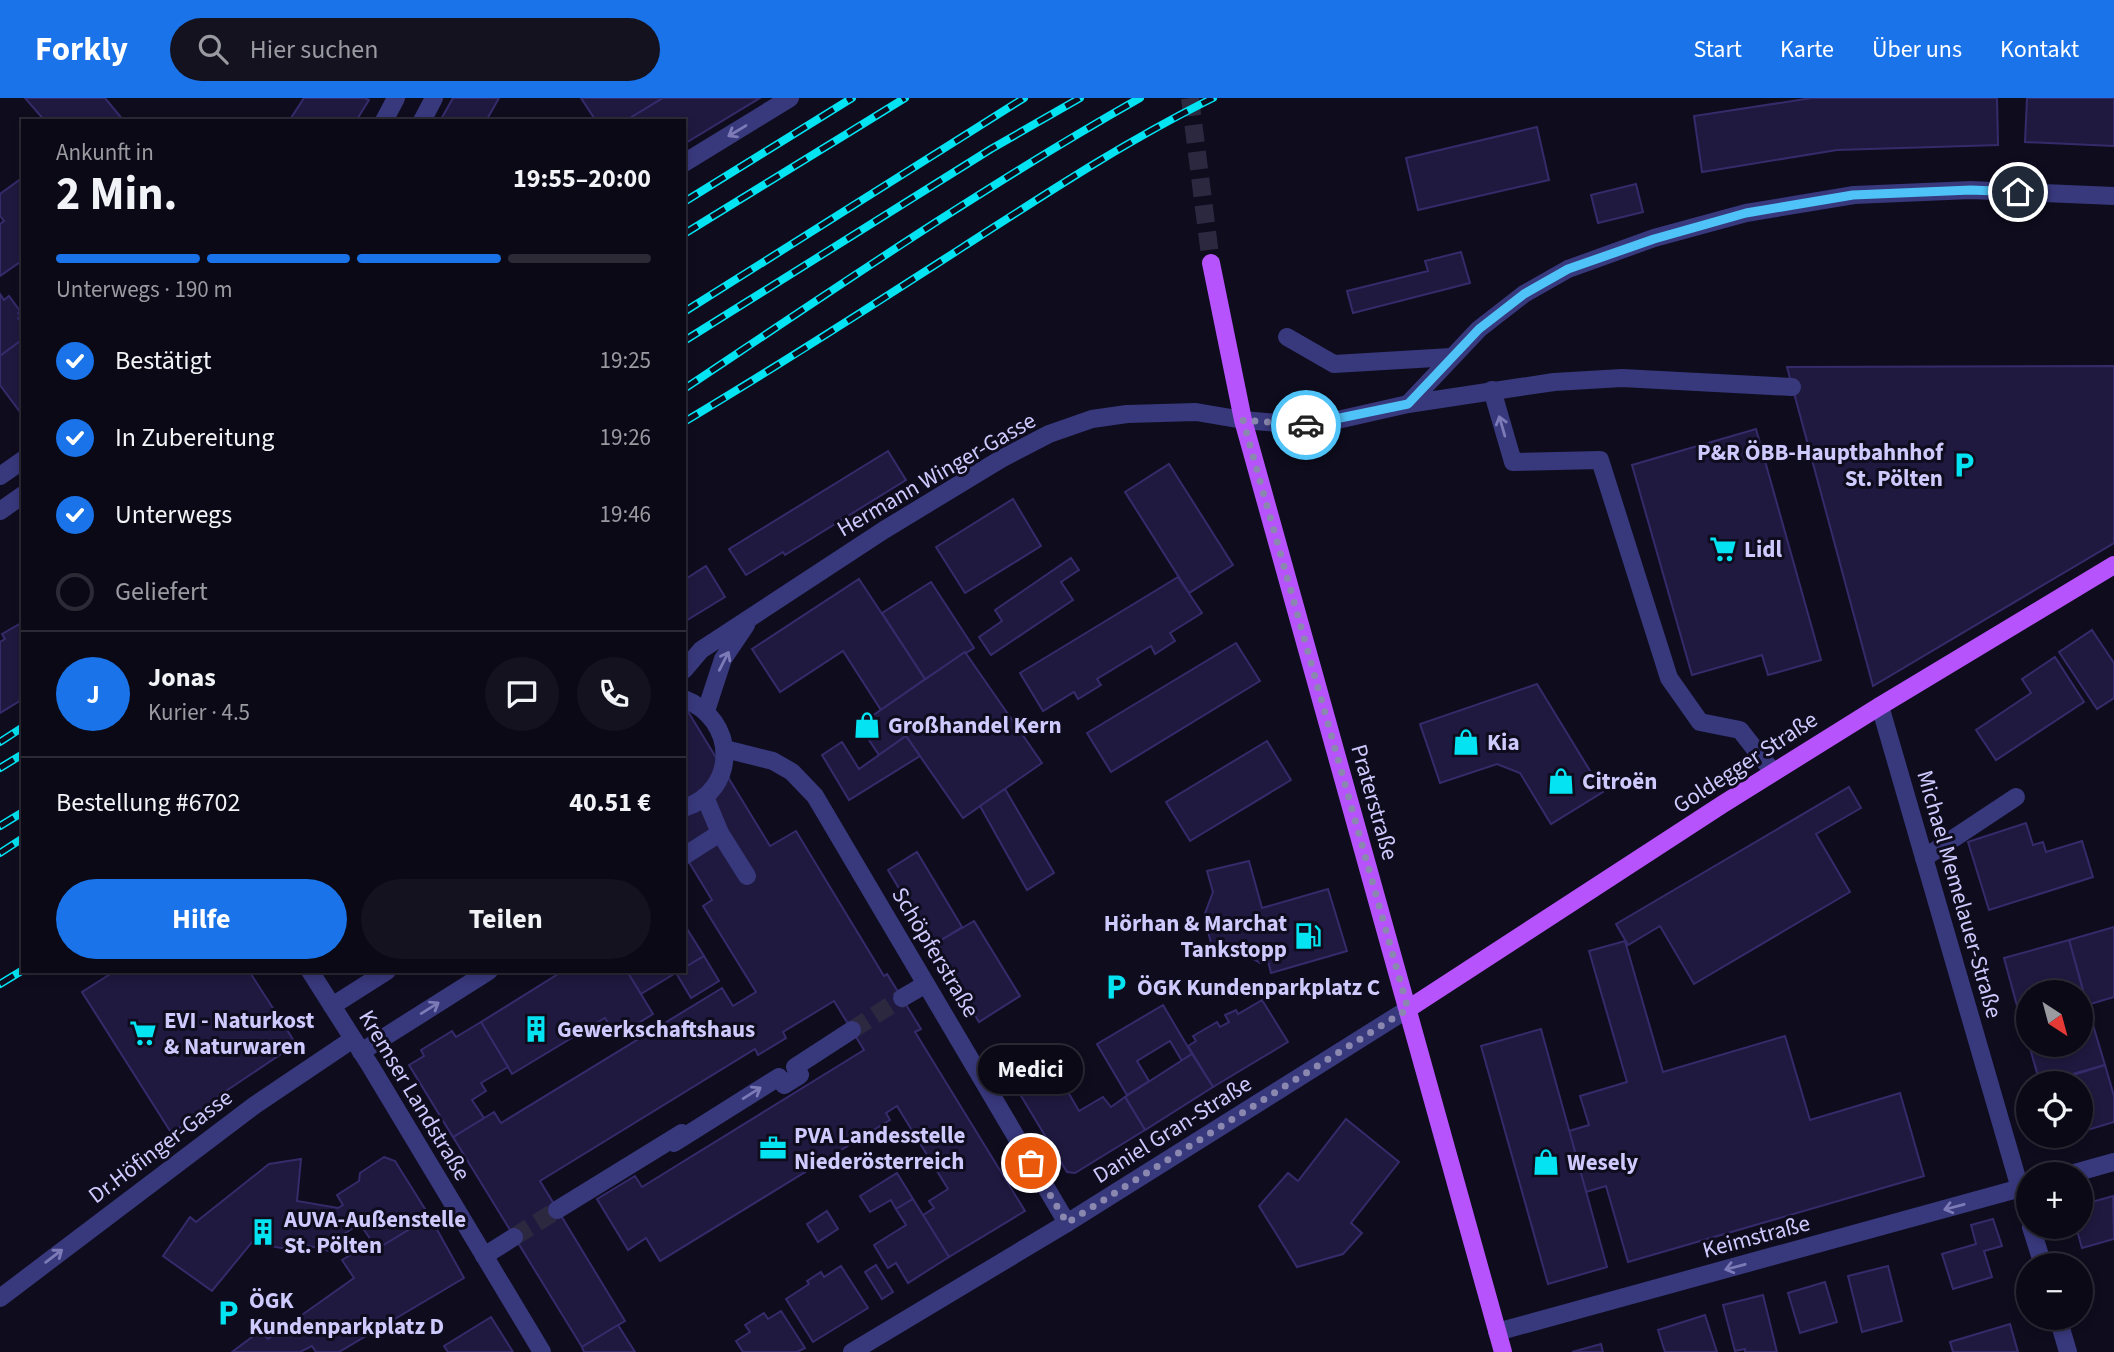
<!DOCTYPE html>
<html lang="de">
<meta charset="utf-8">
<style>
body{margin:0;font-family:"Source Sans 3",sans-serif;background:#14121f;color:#f1f3f6;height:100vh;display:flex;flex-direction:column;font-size:26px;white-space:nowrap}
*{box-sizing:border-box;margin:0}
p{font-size:23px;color:#9a9aa1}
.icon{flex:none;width:38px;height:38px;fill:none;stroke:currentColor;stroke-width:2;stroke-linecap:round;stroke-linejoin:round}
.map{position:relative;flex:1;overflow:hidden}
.drawer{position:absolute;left:21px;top:21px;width:665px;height:854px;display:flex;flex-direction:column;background:#0b0916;border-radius:0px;box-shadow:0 4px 10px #0003,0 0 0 2px #2b2a35}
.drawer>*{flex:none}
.needle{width:46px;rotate:144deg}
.controls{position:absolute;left:2016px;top:882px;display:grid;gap:14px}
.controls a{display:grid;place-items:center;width:77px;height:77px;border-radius:50%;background:#0b0916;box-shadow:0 4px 10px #0003,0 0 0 2px #2b2a35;font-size:35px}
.pin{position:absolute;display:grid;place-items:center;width:60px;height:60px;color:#fff;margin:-30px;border:4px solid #fff;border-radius:50%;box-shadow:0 2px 7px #0007}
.courier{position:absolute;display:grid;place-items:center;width:70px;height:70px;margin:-35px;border:5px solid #4fc3f7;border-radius:50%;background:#fff;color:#222;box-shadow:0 2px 9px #0007}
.bubble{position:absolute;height:49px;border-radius:24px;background:#0b0916;box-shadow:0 4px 10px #0003,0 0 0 2px #2b2a35;font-size:23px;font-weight:700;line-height:49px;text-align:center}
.head em{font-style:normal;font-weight:700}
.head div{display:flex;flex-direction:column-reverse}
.head{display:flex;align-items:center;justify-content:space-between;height:119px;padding:0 35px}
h1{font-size:46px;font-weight:700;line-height:52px}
.bar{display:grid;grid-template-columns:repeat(4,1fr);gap:10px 7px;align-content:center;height:84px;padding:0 35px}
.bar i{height:9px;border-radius:5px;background:#2b2a35}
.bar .on{background:#1a73e8}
.bar p{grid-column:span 4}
.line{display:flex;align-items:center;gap:18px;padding:0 35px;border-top:2px solid #2b2a35}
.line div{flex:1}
.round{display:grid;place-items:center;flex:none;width:74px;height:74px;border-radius:37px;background:#14121f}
ol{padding:0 35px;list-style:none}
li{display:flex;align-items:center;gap:21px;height:77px}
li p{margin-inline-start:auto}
li .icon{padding:7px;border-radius:50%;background:#1a73e8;color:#fff;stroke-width:4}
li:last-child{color:#9a9aa1}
li i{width:38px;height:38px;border:4px solid #2b2a35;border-radius:50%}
.button{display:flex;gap:14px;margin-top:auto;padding:14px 35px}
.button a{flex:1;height:80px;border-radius:42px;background:#1a73e8;color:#fff;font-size:28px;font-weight:700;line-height:80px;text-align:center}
.button a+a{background:#14121f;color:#f1f3f6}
header{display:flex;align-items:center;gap:42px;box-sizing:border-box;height:98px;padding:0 35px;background:#1a73e8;color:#fff}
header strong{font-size:33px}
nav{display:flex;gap:38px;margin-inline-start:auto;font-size:24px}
.search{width:490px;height:63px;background:#14121f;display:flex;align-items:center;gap:18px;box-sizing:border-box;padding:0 24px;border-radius:38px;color:#9a9aa1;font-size:26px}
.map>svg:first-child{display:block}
.building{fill:#1f193f;stroke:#352b6a;stroke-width:2}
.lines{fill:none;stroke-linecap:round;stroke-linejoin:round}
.minor-tunnel{stroke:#2c2840;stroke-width:18;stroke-dasharray:18 9;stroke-linecap:butt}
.major-tunnel{stroke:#2c2840;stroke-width:18;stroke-dasharray:18 9;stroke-linecap:butt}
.minor{stroke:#38387d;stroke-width:18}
.major{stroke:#b653fd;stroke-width:18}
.rail-casing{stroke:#03e3f1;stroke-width:8}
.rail{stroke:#0f0c1e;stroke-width:5;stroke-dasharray:16;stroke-linecap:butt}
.oneway{stroke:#7c7ab7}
.done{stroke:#8b88b0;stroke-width:7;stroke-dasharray:0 12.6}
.route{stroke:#4fc3f7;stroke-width:9}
.labels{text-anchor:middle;stroke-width:6;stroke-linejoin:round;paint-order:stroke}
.poi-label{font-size:23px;font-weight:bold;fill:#cecafe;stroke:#0f0c1e;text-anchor:start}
.street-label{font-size:23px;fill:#cecafe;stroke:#0f0c1e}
</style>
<header>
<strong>Forkly</strong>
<div class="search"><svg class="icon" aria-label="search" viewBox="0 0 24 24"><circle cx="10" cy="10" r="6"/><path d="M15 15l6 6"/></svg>Hier suchen</div>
<nav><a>Start</a><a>Karte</a><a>Über uns</a><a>Kontakt</a></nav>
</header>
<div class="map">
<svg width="2114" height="1254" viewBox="0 0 2114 1254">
<rect width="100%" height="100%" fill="#0f0c1e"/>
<g class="building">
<polygon points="25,0 105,0 124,23 45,23"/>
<polygon points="304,0 365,0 369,2 356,23 289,23"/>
<polygon points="453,0 499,0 486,23 440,23"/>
<polygon points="581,0 663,0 630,20 632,23 596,23"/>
<polygon points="663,0 760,0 684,46 684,23 632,23 630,20"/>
<polygon points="1812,0 1997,0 1998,47 1837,52 1702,74 1694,18"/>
<polygon points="2027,0 2114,0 2114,48 2025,44"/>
<polygon points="1537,29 1549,82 1418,112 1406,60"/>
<polygon points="22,80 23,162 0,178 0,126 4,123 0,118 0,96"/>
<polygon points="1636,86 1643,114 1598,125 1591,97"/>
<polygon points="1461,154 1470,185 1353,215 1347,193 1428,173 1425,163"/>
<polygon points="0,196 4,202 9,198 20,213 18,215 21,219 18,220 23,227 23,241 0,258"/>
<polygon points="23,241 23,318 0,287 0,258"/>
<polygon points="2114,268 2114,445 1873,588 1787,269"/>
<polygon points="1756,331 1821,562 1768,577 1762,557 1692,577 1632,367"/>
<polygon points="888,353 906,382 785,457 783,454 746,477 729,451"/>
<polygon points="1169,366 1233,467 1189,495 1125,394"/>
<polygon points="1013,401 1041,448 965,495 936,449"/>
<polygon points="1071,460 1079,472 1061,484 1073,502 991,557 979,539 1002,523 995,512"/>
<polygon points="706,468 725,499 684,524 684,482"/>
<polygon points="1178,479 1202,515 1170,535 1175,543 1155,556 1151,548 1097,581 1101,587 1078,601 1074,594 1043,613 1020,575"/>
<polygon points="859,481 925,581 881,612 843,553 780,594 752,551"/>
<polygon points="931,484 974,550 925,581 882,515"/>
<polygon points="23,524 23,601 0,615 0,544 5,541 2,536"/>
<polygon points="2092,532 2114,565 2114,600 2097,611 2059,554"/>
<polygon points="1236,545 1260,583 1111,674 1087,635"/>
<polygon points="965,554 1042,665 963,720 906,638 879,657 859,627"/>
<polygon points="2055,559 2084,604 1996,662 1976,632 2031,595 2022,581"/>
<polygon points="1537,586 1603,694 1551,726 1520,675 1497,666 1440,685 1420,626"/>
<polygon points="684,607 770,748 796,733 884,878 887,876 921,931 915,934 1025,1113 949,1159 923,1117 934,1110 929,1103 948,1091 897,1008 886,1015 890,1022 660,1163 646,1140 628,1152 597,1101 635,1078 642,1089 864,952 834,903 783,934 786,940 758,957 755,951 540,1083 625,1223 582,1249 453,1039 494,1014 501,1025 722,890 733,908 756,894 703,808 712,802 684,756"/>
<polygon points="906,638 920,658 849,702 822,657 842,644 859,671"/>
<polygon points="1267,643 1291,682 1190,743 1166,704"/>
<polygon points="1849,689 1861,710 1816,736 1850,794 1694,886 1660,828 1628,847 1616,826"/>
<polygon points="1005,691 1054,775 1027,792 980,708"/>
<polygon points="2026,725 2033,747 2043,744 2046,754 2082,743 2093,779 1989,812 1968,744"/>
<polygon points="917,754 962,829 933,847 888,772"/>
<polygon points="1249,763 1262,810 1328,791 1347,853 1271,875 1268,863 1260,865 1247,857 1243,845 1218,851 1212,849 1204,818 1213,794 1207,773"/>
<polygon points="974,823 1020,898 979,924 933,847"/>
<polygon points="684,826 704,858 684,870"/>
<polygon points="2114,829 2114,899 2087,907 2069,842"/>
<polygon points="2069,842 2087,907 2081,908 2081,894 2028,894 2028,924 2022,926 2004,860"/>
<polygon points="1625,843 1663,974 1785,938 1810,1022 1900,995 1924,1078 1628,1164 1606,1088 1586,1094 1569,1033 1589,1027 1580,998 1627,984 1589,853"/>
<polygon points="704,858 719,883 691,900 676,875 684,873 684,870"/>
<polygon points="115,873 249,873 296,946 220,997 172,1036 82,894"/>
<polygon points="563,873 627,873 653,916 616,939 605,920 512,976 481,924"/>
<polygon points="627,873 679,873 641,896"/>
<polygon points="1262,902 1288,944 1213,989 1188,948 1196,943 1193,938 1217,924 1220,929 1229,924 1225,917 1236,912 1238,916"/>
<polygon points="1163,907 1192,956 1182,963 1170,943 1137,963 1149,983 1127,997 1097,946"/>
<polygon points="2087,907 2105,967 2040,985 2029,947 2081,947 2081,908"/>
<polygon points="481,924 508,969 481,985 486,993 472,1002 484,1020 453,1039 409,967 424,958 421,952 452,933 456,939"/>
<polygon points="1541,931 1607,1169 1548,1186 1481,948"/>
<polygon points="1192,956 1213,989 1145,1032 1125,999"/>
<polygon points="2105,967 2114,998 2114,1024 2081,1034 2081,985 2061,985 2060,981"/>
<polygon points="1056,973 1079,1013 1103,999 1111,1009 1125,999 1145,1032 1075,1075 1067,1074 1018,993"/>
<polygon points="1346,1021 1399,1064 1351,1125 1362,1135 1343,1156 1297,1169 1259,1108 1288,1075 1298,1083"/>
<polygon points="384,1059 395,1063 430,1119 377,1151 360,1126 334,1142 329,1153 290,1143 291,1152 252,1144 212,1193 163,1158 190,1119 196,1124 269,1066 301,1061 297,1103 338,1110 343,1107 337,1097 359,1083 360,1075"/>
<polygon points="897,1075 913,1101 896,1111 891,1102 870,1114 860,1098"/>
<polygon points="2113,1098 2114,1141 2082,1150 2076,1129 2081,1129 2081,1107"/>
<polygon points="913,1101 949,1159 908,1185 896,1165 888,1170 874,1147 906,1127 896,1111"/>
<polygon points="827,1113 838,1131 818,1144 807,1126"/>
<polygon points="430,1119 464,1180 339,1254 316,1254 312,1248 300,1254 232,1254 260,1233 268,1241 354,1180 342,1162 372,1144 377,1151"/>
<polygon points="1993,1121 2002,1148 1984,1153 1992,1179 1953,1191 1942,1156 1976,1146 1971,1127"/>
<polygon points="876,1167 893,1194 882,1201 865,1174"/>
<polygon points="841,1168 868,1210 813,1244 786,1201 809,1186 807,1183 821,1174 824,1179"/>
<polygon points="1888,1168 1902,1223 1862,1234 1848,1178"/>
<polygon points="1825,1184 1837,1224 1800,1235 1788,1195"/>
<polygon points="1763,1197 1777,1254 1745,1254 1745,1251 1735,1253 1723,1207"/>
<polygon points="781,1213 805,1250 797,1254 743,1254 736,1243 750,1234 745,1227 764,1215 768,1221"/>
<polygon points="1705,1217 1717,1254 1665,1254 1658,1232"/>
<polygon points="491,1219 513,1254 448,1254 444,1248"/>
<polygon points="2010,1226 2018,1254 1953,1254 1950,1244"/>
<polygon points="618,1227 635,1254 584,1254 582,1249"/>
<polygon points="1601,1246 1603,1254 1572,1254"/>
</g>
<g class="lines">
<g class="minor-tunnel">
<polyline points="852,932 902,900"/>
<polyline points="514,1139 557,1112"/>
</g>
<polyline class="major-tunnel" points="1190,0 1211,165"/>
<g class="minor">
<polyline points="384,23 396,0"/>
<polyline points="422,23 434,0"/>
<polyline points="684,65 790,0"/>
<polyline points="1287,239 1334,266 1451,259"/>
<polyline points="1492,292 1513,364 1600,362 1669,580 1700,624 1740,632 1773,674"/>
<polyline points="1408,306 1479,231 1524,196 1568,171 1654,140 1746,115 1854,97 1971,92 2114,98"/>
<polyline points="0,378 23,362"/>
<polyline points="0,413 23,397"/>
<polyline points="684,572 701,552 884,432 1001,361 1049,336 1092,321 1127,316 1196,314 1243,322 1311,328 1408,306 1554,284 1622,280 1792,289"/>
<path d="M684,601C737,621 739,692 684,710"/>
<polyline points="1880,608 2028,1118"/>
<polyline points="706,613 723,561 746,527"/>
<polyline points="725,651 773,663 792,674 815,698 1067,1125"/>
<polyline points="720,735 747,778"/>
<polyline points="684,758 720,735 705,699"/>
<polyline points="1924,760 2016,699"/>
<polyline points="310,873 371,969 542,1254"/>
<polyline points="902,900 926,886"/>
<polyline points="332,908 387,873"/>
<polyline points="361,954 489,873"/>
<polyline points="674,1045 779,979 784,987 800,977 795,969 852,932"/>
<polyline points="2071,1076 2114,1064"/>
<polyline points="557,1112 682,1035"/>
<polyline points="2031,1129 2043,1167"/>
<polyline points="484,1158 514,1139"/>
<polyline points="0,1200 255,1007 353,941"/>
<polyline points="2058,1220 2068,1254"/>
<polyline points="1497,1234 2028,1088"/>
<polyline points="852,1254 1067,1125 1408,911"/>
</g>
<g class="major">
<polyline points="1211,165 1243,322 1503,1254"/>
<polyline points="1408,911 1723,706 1880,608 2114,467"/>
</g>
<defs>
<g id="rail">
<polyline points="684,104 852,0"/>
<polyline points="684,136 905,0"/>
<polyline points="684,214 1024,0"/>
<polyline points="684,243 991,51 1080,0"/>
<path d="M684,291C834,191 983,89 1140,0"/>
<path d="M684,324C778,268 870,209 963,149C1044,97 1126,43 1213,0"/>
<polyline points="0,644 23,629"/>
<polyline points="0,670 23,656"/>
<polyline points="0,728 23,714"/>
<polyline points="0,755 23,740"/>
<polyline points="0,886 23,872"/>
</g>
</defs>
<use href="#rail" class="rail-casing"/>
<use href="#rail" class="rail"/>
</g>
<defs><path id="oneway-shaft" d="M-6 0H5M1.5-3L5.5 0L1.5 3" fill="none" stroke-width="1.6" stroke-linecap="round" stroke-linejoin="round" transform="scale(1.75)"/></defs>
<g class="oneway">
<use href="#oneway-shaft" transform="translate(737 33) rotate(149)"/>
<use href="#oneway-shaft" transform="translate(1502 328) rotate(-106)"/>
<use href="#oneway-shaft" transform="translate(724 563) rotate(-63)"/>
<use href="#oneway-shaft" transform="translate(430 910) rotate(-32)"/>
<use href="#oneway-shaft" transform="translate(752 995) rotate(-32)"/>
<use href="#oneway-shaft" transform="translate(1954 1109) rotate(165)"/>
<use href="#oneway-shaft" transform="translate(54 1158) rotate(-37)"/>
<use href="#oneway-shaft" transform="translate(1735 1169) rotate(165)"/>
</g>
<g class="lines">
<polyline class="done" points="1031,1065 1067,1125 1408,911 1243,322 1306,327"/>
<polyline class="route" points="1306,327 1408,306 1479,231 1524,196 1568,171 1654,141 1746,115 1853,97 1971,92 2018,94"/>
</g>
<defs>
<symbol id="parking-bare" viewBox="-9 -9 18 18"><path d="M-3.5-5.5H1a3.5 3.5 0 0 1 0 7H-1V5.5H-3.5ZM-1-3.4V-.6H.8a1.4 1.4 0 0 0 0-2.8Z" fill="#03e3f1" stroke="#0f0c1e" stroke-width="2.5" paint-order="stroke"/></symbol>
<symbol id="supermarket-bare" viewBox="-9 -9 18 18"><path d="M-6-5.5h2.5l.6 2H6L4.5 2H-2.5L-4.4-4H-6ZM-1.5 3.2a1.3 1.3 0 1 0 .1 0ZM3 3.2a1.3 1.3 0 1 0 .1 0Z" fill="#03e3f1" stroke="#0f0c1e" stroke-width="2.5" paint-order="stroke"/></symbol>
<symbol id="shop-bare" viewBox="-9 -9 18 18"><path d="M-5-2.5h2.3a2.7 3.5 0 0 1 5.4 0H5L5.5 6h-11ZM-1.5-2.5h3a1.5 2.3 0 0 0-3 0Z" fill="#03e3f1" stroke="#0f0c1e" stroke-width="2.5" paint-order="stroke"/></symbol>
<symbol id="fuel-bare" viewBox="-9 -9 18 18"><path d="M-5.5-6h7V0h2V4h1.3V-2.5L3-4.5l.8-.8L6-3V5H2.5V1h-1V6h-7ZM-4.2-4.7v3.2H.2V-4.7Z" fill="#03e3f1" stroke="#0f0c1e" stroke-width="2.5" paint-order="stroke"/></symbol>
<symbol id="building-bare" viewBox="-9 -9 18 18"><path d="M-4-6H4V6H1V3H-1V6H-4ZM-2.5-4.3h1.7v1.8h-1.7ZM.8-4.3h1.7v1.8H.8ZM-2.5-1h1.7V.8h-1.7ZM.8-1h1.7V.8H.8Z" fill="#03e3f1" stroke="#0f0c1e" stroke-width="2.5" paint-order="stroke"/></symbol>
<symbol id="office-bare" viewBox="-9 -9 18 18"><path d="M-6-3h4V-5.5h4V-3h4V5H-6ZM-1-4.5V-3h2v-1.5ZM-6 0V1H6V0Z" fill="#03e3f1" stroke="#0f0c1e" stroke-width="2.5" paint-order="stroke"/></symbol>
</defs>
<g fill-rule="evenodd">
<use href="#parking-bare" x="1945" y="348" width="38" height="38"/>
<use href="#supermarket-bare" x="1704" y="432" width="38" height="38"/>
<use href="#shop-bare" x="848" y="608" width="38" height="38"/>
<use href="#shop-bare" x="1447" y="625" width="38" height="38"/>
<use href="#shop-bare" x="1542" y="664" width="38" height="38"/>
<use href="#fuel-bare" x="1289" y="819" width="38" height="38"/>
<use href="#parking-bare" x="1097" y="870" width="38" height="38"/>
<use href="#building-bare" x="517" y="912" width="38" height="38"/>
<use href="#supermarket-bare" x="124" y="916" width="38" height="38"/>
<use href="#office-bare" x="754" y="1031" width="38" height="38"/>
<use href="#shop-bare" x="1527" y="1045" width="38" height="38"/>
<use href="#building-bare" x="244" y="1115" width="38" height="38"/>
<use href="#parking-bare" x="209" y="1196" width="38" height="38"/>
</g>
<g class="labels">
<g class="poi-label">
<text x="1943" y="362" text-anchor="end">P&amp;R ÖBB-Hauptbahnhof<tspan x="1943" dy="26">St. Pölten</tspan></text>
<text x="1744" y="459">Lidl</text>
<text x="888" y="635">Großhandel Kern</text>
<text x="1487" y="652">Kia</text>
<text x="1582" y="691">Citroën</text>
<text x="1287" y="833" text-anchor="end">Hörhan &amp; Marchat<tspan x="1287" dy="26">Tankstopp</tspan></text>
<text x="1137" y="897">ÖGK Kundenparkplatz C</text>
<text x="164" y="930">EVI - Naturkost<tspan x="164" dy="26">&amp; Naturwaren</tspan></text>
<text x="557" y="939">Gewerkschaftshaus</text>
<text x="794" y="1045">PVA Landesstelle<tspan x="794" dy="26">Niederösterreich</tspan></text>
<text x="1567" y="1072">Wesely</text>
<text x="284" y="1129">AUVA-Außenstelle<tspan x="284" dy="26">St. Pölten</tspan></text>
<text x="249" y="1210">ÖGK<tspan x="249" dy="26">Kundenparkplatz D</tspan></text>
</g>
<g class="street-label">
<text transform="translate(936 376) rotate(-30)" y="8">Hermann Winger-Gasse</text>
<text transform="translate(1745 664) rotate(-33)" y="8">Goldegger Straße</text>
<text transform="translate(1375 704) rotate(74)" y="8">Praterstraße</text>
<text transform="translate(1960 796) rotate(74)" y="8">Michael Memelauer-Straße</text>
<text transform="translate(936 854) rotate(59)" y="8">Schöpferstraße</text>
<text transform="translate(415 997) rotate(59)" y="8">Kremser Landstraße</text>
<text transform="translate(1172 1031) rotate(-32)" y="8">Daniel Gran-Straße</text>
<text transform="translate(160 1048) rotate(-37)" y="8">Dr.Höfinger-Gasse</text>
<text transform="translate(1756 1138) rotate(-15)" y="8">Keimstraße</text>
</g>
</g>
</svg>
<div class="controls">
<a><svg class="needle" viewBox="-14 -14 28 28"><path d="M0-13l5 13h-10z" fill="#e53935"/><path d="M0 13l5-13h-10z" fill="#9a9aa1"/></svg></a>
<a><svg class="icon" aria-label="locate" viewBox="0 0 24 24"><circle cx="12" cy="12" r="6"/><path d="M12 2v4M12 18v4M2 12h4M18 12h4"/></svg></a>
<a>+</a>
<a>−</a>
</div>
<div class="pin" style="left:1031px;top:1065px;background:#ea580c"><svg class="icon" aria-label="bag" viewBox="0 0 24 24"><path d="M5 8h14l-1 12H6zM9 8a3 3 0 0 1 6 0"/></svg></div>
<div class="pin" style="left:2018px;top:94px;background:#1f2937"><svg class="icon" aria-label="home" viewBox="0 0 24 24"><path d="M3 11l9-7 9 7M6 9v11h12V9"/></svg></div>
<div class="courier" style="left:1306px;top:327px"><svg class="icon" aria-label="car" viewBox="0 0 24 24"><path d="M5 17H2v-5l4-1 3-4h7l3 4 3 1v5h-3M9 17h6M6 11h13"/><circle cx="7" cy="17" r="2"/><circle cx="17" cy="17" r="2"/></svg></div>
<div class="bubble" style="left:978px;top:947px;width:105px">Medici</div>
<section class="drawer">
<div class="head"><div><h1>2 Min.</h1><p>Ankunft in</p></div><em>19:55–20:00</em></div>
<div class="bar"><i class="on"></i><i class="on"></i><i class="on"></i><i></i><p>Unterwegs · 190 m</p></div>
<ol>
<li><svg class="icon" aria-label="check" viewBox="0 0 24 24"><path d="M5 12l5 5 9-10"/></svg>Bestätigt<p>19:25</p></li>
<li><svg class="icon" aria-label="check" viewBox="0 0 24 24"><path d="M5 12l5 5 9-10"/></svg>In Zubereitung<p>19:26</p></li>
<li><svg class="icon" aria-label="check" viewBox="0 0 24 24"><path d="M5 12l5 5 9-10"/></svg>Unterwegs<p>19:46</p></li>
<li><i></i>Geliefert</li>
</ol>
<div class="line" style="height:126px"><b class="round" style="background:#1a73e8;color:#fff">J</b><div><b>Jonas</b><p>Kurier · 4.5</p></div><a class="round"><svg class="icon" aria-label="chat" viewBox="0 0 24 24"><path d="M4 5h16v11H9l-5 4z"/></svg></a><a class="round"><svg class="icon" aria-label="phone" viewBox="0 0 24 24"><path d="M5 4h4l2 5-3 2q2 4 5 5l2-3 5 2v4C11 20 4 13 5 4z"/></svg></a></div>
<div class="line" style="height:91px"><div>Bestellung #6702</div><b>40.51 €</b></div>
<div class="button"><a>Hilfe</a><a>Teilen</a></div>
</section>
</div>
